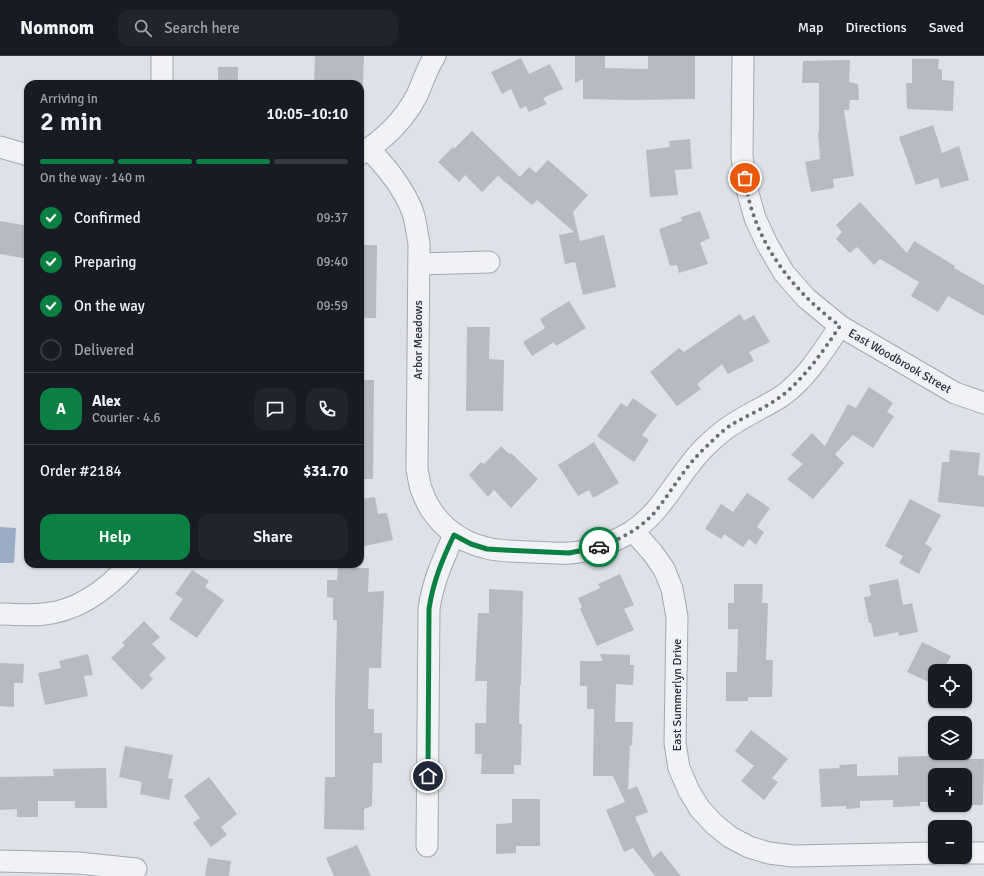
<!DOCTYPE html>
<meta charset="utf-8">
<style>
body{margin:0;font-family:Signika,sans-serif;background:#20242c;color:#f1f3f6;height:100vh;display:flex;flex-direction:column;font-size:15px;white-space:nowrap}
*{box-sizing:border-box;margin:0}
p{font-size:13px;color:#9ea1a6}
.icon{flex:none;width:22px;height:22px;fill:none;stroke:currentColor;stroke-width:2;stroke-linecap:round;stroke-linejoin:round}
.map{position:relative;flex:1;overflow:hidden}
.drawer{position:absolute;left:24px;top:24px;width:340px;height:488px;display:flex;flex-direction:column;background:#171b24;border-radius:12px;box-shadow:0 1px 3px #0004}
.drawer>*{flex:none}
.buttons{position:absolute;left:928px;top:608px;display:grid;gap:8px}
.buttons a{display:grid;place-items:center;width:44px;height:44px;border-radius:8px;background:#171b24;box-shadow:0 1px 3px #0004;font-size:20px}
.pin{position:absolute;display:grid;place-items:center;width:34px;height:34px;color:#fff;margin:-17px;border:2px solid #fff;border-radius:50%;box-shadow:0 1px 4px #0007}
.courier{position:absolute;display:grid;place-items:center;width:40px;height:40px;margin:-20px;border:3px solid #0b8043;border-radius:50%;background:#fff;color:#222;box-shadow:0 1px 5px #0007}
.headline em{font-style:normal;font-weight:600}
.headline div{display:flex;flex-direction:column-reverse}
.headline{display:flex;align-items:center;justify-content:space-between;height:68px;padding:0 16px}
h1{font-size:26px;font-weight:600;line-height:30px}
.bar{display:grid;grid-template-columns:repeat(4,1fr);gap:6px 4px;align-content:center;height:48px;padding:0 16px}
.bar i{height:5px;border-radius:3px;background:#363941}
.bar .current{background:#0b8043}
.bar p{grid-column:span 4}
.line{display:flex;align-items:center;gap:10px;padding:0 16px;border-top:1px solid #363941}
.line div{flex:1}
.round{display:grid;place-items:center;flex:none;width:42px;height:42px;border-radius:12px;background:#20242c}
ol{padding:0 16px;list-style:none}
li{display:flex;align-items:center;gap:12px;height:44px}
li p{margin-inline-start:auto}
li .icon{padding:4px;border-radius:50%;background:#0b8043;color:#fff;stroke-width:4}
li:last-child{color:#9ea1a6}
li i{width:22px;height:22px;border:2px solid #363941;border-radius:50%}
.button{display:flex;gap:8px;margin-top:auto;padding:8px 16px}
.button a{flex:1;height:46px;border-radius:12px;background:#0b8043;color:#fff;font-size:16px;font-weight:600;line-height:46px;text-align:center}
.button a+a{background:#20242c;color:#f1f3f6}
header{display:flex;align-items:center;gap:24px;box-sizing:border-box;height:56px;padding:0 20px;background:#171b24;border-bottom:1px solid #363941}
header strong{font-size:19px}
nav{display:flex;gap:22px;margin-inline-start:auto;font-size:14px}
.search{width:280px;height:36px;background:#20242c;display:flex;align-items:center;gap:10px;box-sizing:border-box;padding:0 14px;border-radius:12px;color:#9ea1a6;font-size:15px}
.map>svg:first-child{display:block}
.water{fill:#9badc5}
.building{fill:#b6bac3}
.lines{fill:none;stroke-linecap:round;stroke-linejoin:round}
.minor-casing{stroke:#a4a8b1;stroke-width:23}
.minor{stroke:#f1f2f6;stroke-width:21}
.done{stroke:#686d78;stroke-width:4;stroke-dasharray:0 7.2}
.route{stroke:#0b8043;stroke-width:5}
.labels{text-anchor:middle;stroke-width:3;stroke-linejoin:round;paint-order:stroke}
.street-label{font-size:12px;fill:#282f3d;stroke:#eef0f5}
</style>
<header>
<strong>Nomnom</strong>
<div class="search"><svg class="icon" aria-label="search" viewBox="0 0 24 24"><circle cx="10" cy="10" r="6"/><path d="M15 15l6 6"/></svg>Search here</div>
<nav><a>Map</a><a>Directions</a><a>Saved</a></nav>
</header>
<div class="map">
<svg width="984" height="820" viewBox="0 0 984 820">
<rect width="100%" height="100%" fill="#dee1e7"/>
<polygon class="water" points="0,471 16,472 14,507 0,507"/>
<g class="building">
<polygon points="315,0 364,0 363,28 314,28"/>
<polygon points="575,0 605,0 605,12 648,13 648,0 695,0 695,43 630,44 583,43 583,23 575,27"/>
<polygon points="521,2 529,18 550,8 563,33 543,42 547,48 529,56 526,50 520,53 511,33 502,38 491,16"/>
<polygon points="912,3 939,3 938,13 942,14 942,24 954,25 953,55 907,53 906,27 912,27"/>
<polygon points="850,4 849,26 858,28 859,44 850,44 849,54 844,54 854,120 833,123 834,132 811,136 805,106 820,103 818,77 819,77 819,27 802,27 803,5"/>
<rect x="218" y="11" width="20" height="17"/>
<polygon points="933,69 942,97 959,90 969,124 941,132 938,122 916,129 899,81"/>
<polygon points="472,75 520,121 529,111 536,117 548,104 588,139 573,156 580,185 604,179 616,231 583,239 575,206 565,208 559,179 574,176 537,144 532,149 498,120 482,136 465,119 459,126 438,106 453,91 454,93"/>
<polygon points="690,83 692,113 675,114 678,139 650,141 646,94 670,91 669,85"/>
<polygon points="860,146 907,197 914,185 955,210 954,212 984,229 984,260 948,240 938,256 911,240 919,226 880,203 874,209 857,191 850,197 836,183 842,176 836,169"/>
<polygon points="700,155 710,182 700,187 708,208 679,217 677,209 670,210 659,173 682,165 681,161"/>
<polygon points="0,165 28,170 28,203 0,198"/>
<polygon points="360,189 377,189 376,262 360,262"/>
<polygon points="569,245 586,272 556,290 554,286 532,300 523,286 545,272 540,263"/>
<polygon points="740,258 744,265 754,259 770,286 749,296 754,305 728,318 722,308 697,328 701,333 677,350 650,316 679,292 684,296"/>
<polygon points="467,271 490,271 489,303 504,304 503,355 466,355"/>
<polygon points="360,324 374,324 373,423 360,423"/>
<polygon points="869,331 893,347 887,356 894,360 873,392 853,379 835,398 844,407 813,443 787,423 803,408 791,399 812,377 825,390 848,348 856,352"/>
<polygon points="633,342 657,359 642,379 649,384 634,406 597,380 621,347 627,351"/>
<polygon points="594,386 619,427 593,442 589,434 578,440 558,409"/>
<polygon points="501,390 509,398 511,397 538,423 511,452 494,434 488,441 469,419 481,406 484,408"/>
<polygon points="950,394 980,397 978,419 984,420 984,451 938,446 942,406 949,406"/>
<polygon points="747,437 770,452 757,471 764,476 756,489 749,483 743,491 724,478 721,483 705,473 721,448 733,456"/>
<polygon points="375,441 378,458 387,457 393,484 360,491 360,443"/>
<polygon points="910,443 941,459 925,488 932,492 919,518 899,507 903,500 885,490"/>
<polygon points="338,512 369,512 368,536 384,535 381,612 369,612 368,653 374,653 374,677 382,677 382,707 373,707 372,750 364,753 364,774 324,773 325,721 335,721 335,643 337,564 333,564 333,542 327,541 327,524 337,524"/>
<polygon points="192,514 209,525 205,531 224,544 197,582 169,563 183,543 175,538"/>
<polygon points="620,518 634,549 624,553 634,574 597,590 580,553 582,551 578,542 600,532 598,528"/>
<polygon points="898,523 903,549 912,547 918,576 899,580 898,576 874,581 871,567 869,567 864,541 871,540 869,529"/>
<polygon points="734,528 763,528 762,547 768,547 766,604 773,604 772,641 748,641 748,645 726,645 726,616 737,616 738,573 728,573 728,547 734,547"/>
<polygon points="489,533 523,535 521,629 520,629 519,668 522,668 521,709 514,709 514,718 481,718 482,698 475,698 475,667 486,667 487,625 475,625 478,557 489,557"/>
<polygon points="144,565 160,581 152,588 166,602 149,619 153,623 142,634 111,602 125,589 122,587"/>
<polygon points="922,586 951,600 943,615 935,615 935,629 907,616"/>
<polygon points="88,598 93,619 84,620 88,640 45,649 38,617 61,612 59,605"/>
<polygon points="600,598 630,599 630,609 634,609 633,629 616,628 615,666 633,666 632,690 630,689 628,734 637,730 648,756 635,761 653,802 661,795 681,820 655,820 633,792 624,796 606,754 625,746 613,720 593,720 594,653 587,653 587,630 580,630 580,605 603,605"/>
<polygon points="0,607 24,608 23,627 14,627 14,651 0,650"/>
<polygon points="751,674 788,703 772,722 778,726 764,744 741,725 754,710 735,695"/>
<polygon points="125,690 173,699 168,722 173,723 169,744 140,738 142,726 119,721"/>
<polygon points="931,700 929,703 984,703 983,749 965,749 965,719 935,719 935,746 920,746 920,750 893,751 893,744 860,745 860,752 846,753 846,750 821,751 819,713 840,712 839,709 857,708 857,720 898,719 898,701"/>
<polygon points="106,712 107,752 75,752 75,745 38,745 38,761 17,761 17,753 0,754 0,721 54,720 53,713"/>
<polygon points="209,721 237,758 221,771 227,779 211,791 193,767 200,762 184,740"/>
<polygon points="512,743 540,743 540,790 516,790 516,797 496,798 496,768 512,767"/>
<polygon points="357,789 371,820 334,820 326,802"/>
<polygon points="208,802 231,805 229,820 205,820"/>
</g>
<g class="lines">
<defs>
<g id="minor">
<polyline points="162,0 162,28"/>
<polyline points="743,0 742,100 746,130 755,162 767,188 784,217 806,242 840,270 955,337 984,347"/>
<polyline points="0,91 28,99"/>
<path d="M369,93C387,112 402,130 412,154C416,165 417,177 419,188L417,414C419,421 419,429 422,435C432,464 457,486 487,492C502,496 517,495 532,496C544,496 557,498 569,497C591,496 612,487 631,476C663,456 678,418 704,392C712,384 721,376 730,370C746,359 765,351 782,340C807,322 823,295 840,270"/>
<path d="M360,98C383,85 405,63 417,39C423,26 427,12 435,0"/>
<polyline points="419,208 489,206"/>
<polyline points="633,475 652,496 664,513 672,533 677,561 675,687 679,712 689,735 700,753 714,768 730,781 749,791 769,797 793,800 935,797"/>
<path d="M0,558C14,558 29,560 44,558C79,555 107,533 130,508"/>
<path d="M427,790L429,553C433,525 443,504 454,479"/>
<polyline points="965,797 984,797"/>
<polyline points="0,805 78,807 136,813"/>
</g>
</defs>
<use href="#minor" class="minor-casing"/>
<use href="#minor" class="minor"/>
</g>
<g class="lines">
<path class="done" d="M599,491C619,484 640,473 655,456C672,435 685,410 706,391C714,383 722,375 731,369C748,359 768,351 784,338C807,319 823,295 840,270C792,235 752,183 745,122"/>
<path class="route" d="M428,720L429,553C433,526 442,504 454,479L471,488L487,493L504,494L569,497L599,491"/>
</g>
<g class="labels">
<g class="street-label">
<text transform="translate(418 284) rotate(-90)" y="4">Arbor Meadows</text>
<text transform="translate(900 305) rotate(30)" y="4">East Woodbrook Street</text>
<text transform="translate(677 639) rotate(-90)" y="4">East Summerlyn Drive</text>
</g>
</g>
</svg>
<div class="buttons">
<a><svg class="icon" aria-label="locate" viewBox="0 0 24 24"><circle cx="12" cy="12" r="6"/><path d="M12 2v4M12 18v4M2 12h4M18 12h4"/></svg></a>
<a><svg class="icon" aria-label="layers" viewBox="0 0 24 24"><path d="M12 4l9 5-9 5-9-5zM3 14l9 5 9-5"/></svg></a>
<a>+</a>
<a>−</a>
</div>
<div class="pin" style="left:745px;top:122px;background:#ea580c"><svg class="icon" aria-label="bag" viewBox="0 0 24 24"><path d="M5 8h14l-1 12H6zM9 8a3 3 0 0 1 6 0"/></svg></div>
<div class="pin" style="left:428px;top:720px;background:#1f2937"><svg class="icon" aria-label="home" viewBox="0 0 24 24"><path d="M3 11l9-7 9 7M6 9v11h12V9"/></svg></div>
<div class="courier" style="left:599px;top:491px"><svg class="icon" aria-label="car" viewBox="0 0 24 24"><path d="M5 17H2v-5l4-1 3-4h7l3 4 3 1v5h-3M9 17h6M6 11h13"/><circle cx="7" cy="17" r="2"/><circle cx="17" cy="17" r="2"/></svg></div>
<section class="drawer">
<div class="headline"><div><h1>2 min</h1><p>Arriving in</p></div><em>10:05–10:10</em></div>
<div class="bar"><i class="current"></i><i class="current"></i><i class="current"></i><i></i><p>On the way · 140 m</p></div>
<ol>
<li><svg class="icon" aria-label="check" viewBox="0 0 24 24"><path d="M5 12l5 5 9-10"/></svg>Confirmed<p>09:37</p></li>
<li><svg class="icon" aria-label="check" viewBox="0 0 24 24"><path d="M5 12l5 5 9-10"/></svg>Preparing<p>09:40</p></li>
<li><svg class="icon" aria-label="check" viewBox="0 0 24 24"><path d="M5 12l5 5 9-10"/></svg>On the way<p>09:59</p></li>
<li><i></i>Delivered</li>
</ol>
<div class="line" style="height:72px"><b class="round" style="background:#0b8043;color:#fff">A</b><div><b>Alex</b><p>Courier · 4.6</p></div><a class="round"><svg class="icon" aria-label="chat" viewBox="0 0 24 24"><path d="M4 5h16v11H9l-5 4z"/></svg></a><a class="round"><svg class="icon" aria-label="phone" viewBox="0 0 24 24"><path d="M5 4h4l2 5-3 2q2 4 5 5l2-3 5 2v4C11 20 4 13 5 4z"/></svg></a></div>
<div class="line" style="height:52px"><div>Order #2184</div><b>$31.70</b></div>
<div class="button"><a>Help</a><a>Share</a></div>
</section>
</div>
